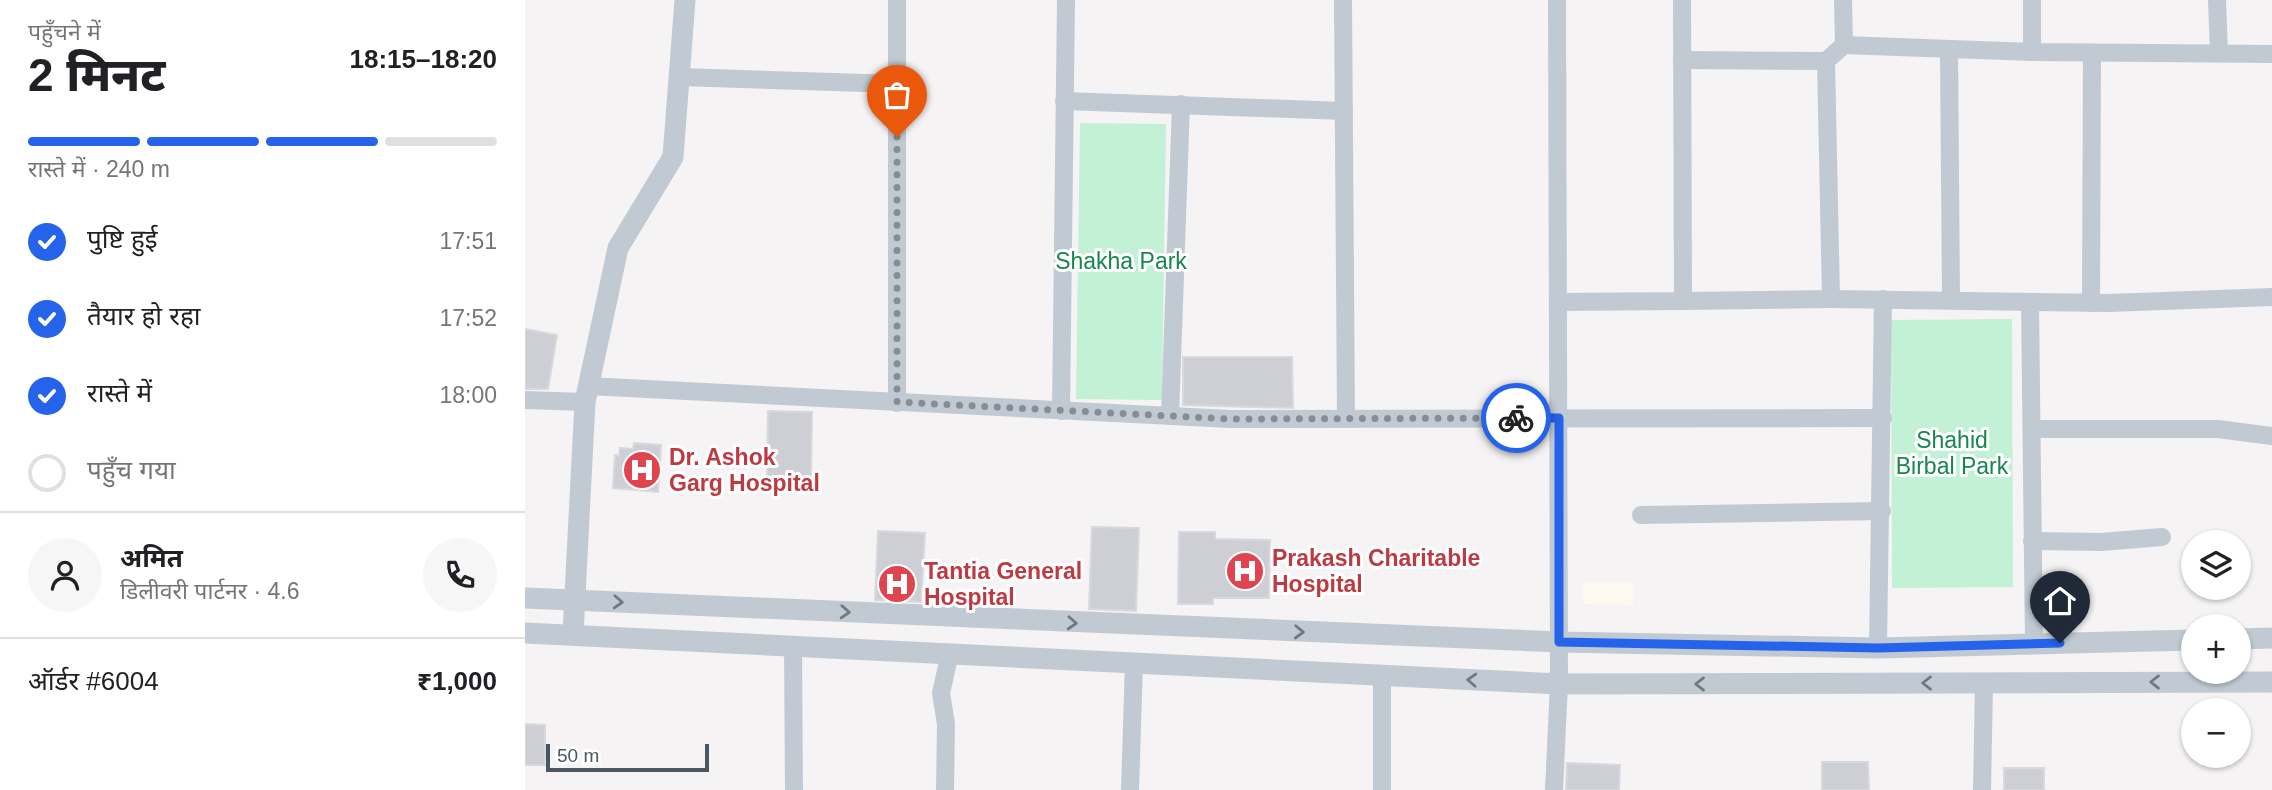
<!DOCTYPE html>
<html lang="hi">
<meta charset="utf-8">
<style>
body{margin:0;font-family:Arial,"Noto Sans Devanagari",sans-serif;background:#f6f6f6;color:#202124;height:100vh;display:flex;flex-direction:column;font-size:26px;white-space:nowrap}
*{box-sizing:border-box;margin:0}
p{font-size:23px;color:#757577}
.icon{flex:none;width:38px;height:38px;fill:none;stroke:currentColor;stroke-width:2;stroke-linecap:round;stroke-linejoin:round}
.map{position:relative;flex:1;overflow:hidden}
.drawer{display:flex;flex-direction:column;background:#fff;width:525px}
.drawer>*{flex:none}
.buttons{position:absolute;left:1656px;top:530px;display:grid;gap:14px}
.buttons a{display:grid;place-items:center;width:70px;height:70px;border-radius:50%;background:#fff;box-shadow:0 2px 5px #0004;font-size:35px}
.scale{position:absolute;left:21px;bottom:18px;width:163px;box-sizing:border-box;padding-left:7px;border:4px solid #4a5661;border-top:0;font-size:19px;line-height:24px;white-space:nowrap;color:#4a5661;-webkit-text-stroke:5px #fff;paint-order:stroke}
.pin{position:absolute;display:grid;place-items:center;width:60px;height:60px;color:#fff;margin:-72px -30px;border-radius:50% 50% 50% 0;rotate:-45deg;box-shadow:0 0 7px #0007}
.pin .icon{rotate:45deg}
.courier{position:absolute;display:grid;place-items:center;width:70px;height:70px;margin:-35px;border:5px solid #2563eb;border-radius:50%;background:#fff;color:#222;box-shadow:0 2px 9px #0007}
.overview em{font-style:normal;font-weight:800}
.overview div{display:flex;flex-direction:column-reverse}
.overview{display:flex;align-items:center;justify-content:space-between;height:119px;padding:0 28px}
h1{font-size:46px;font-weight:800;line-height:52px}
.bar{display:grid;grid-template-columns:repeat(4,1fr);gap:10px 7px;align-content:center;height:84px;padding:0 28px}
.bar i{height:9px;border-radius:5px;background:#e0e0e0}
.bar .active{background:#2563eb}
.bar p{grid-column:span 4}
.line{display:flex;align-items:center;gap:18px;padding:0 28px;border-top:2px solid #e0e0e0}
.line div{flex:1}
.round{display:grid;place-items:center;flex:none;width:74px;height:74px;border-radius:37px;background:#f6f6f6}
ol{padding:0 28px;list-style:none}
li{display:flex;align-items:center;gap:21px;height:77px}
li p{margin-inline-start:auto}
li .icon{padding:7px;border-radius:50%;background:#2563eb;color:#fff;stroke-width:4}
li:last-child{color:#757577}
li i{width:38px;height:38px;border:4px solid #e0e0e0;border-radius:50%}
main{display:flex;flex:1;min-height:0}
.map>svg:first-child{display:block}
.commercial{fill:#fdf9ef}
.green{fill:#c3f1d5}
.building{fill:#cdcfd5;stroke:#d7d9de;stroke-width:2}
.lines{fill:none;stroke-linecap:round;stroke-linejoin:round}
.minor{stroke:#c1cad2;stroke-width:18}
.tertiary{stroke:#c1cad2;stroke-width:21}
.oneway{stroke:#6e7983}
.done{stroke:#868d94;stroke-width:7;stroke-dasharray:0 12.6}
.route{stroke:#2563eb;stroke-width:9}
.labels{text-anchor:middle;stroke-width:6;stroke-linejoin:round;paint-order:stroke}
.park-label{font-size:23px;fill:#17864f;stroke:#fff}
.health-label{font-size:23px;font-weight:bold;fill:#be3a42;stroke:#fff;text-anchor:start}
</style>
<main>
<section class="drawer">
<div class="overview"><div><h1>2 मिनट</h1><p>पहुँचने में</p></div><em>18:15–18:20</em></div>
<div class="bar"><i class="active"></i><i class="active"></i><i class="active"></i><i></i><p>रास्ते में · 240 m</p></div>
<ol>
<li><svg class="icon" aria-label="check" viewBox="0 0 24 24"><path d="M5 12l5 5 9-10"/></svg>पुष्टि हुई<p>17:51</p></li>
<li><svg class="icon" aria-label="check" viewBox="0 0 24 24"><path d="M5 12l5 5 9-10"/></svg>तैयार हो रहा<p>17:52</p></li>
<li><svg class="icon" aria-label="check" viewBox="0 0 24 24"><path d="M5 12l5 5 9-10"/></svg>रास्ते में<p>18:00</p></li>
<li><i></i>पहुँच गया</li>
</ol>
<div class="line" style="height:126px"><a class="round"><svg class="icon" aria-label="person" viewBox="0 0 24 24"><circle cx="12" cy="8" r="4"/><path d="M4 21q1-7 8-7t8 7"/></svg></a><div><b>अमित</b><p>डिलीवरी पार्टनर · 4.6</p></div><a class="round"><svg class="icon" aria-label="phone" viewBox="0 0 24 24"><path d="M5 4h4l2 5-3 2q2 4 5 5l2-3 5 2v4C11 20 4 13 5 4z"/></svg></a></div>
<div class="line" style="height:91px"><div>ऑर्डर #6004</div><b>₹1,000</b></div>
</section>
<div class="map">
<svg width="1747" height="790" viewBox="0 0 1747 790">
<rect width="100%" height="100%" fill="#f5f3f3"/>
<polygon class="commercial" points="1057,582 1109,582 1108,605 1058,604"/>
<g class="green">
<polygon points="555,123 641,124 637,400 551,399"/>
<polygon points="1487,319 1488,587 1367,588 1366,320"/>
</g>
<g class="building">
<polygon points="0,329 32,335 23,389 0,389"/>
<polygon points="658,357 767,357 768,408 658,405"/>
<polygon points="243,411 287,412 286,478 242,477"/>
<polygon points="109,443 136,445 133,492 88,488 90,455 94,456 95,448 108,449"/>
<polygon points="567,527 614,528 611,611 564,609"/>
<polygon points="353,531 400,533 396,602 350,600"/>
<polygon points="654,532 690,532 690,539 745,540 744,598 688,598 688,604 653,604"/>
<polygon points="0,724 20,725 20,765 0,765"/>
<polygon points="1297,762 1343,762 1344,790 1297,790"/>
<polygon points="1042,763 1095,765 1094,790 1041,790"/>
<rect x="1479" y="768" width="40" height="22"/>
</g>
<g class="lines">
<g class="minor">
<polyline points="372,0 372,403"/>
<polyline points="818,0 821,418"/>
<polyline points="1318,0 1319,45 1301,61 1306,299 1584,303 1747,297"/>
<polyline points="1507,0 1507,52 1747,54"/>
<polyline points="1692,0 1694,53"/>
<polyline points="1319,45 1507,52"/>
<polyline points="1424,49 1426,300"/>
<polyline points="1157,60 1301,61"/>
<polyline points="155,77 372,84"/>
<polyline points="539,101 819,111"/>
<polyline points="1158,301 1306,299"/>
<polyline points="1033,302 1158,301 1157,0"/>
<polyline points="1505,302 1509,644"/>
<polyline points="1566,303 1567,53"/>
<polyline points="63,386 705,419 1358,418"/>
<polyline points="0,400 60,402"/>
<polyline points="536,411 541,0"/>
<polyline points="645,416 656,104"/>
<polyline points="1507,429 1693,429 1747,436"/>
<polyline points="1116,515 1357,511"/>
<polyline points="1507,541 1576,542 1637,537"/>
<polyline points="268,646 269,790"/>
<polyline points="1353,648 1358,299"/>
<polyline points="420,790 421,724 416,693 425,653"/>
<polyline points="605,790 609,663"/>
<polyline points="857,790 857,675"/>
<polyline points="1029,790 1034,684 1032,0"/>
<polyline points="1457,790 1459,683"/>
</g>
<g class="tertiary">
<polyline points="0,598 1034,642 1353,648 1668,640"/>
<polyline points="0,633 1034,684 1747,682"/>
<polyline points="48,634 60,402 93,248 148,157 160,0"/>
<polyline points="1713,639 1747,638"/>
</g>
</g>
<defs><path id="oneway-chevron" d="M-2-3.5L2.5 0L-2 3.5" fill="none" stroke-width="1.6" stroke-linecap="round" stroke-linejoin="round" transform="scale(1.75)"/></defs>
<g class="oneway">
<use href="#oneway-chevron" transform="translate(93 602) rotate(3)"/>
<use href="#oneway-chevron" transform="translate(320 612) rotate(3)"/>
<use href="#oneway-chevron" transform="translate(547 623) rotate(3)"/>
<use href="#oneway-chevron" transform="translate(774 632) rotate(2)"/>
<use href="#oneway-chevron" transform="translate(947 680) rotate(-177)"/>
<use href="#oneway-chevron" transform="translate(1630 682) rotate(180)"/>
<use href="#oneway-chevron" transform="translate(1402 683) rotate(180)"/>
<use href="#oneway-chevron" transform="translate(1175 684) rotate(180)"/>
</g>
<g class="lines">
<polyline class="done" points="372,137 372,402 705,419 991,418"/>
<polyline class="route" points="991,418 1034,418 1034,642 1353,648 1535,643"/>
</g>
<defs>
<symbol id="hospital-disc" viewBox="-11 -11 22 22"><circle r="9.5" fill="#e0444e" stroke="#fff"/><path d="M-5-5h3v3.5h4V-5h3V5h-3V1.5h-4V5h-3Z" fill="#fff"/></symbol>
</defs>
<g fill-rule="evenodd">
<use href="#hospital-disc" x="95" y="448" width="44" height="44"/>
<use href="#hospital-disc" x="698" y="549" width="44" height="44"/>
<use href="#hospital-disc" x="350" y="562" width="44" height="44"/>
</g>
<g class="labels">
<g class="park-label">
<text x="596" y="269">Shakha Park</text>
<text x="1427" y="448">Shahid<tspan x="1427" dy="26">Birbal Park</tspan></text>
</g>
<g class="health-label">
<text x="144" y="465">Dr. Ashok<tspan x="144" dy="26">Garg Hospital</tspan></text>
<text x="747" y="566">Prakash Charitable<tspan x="747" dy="26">Hospital</tspan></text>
<text x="399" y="579">Tantia General<tspan x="399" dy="26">Hospital</tspan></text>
</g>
</g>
</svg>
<div class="buttons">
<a><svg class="icon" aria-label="layers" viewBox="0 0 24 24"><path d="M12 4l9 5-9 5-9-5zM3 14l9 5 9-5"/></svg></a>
<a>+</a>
<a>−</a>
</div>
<div class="scale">50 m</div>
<div class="pin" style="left:372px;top:137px;background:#ea580c"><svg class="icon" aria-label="bag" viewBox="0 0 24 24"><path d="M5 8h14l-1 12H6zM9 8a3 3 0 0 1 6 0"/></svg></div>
<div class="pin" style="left:1535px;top:643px;background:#1f2937"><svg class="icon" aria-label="home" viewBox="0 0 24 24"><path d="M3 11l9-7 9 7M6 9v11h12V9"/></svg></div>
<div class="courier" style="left:991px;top:418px"><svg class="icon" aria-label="bike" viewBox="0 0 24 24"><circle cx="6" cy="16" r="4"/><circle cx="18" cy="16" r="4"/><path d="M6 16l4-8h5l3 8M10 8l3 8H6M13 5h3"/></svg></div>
</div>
</main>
